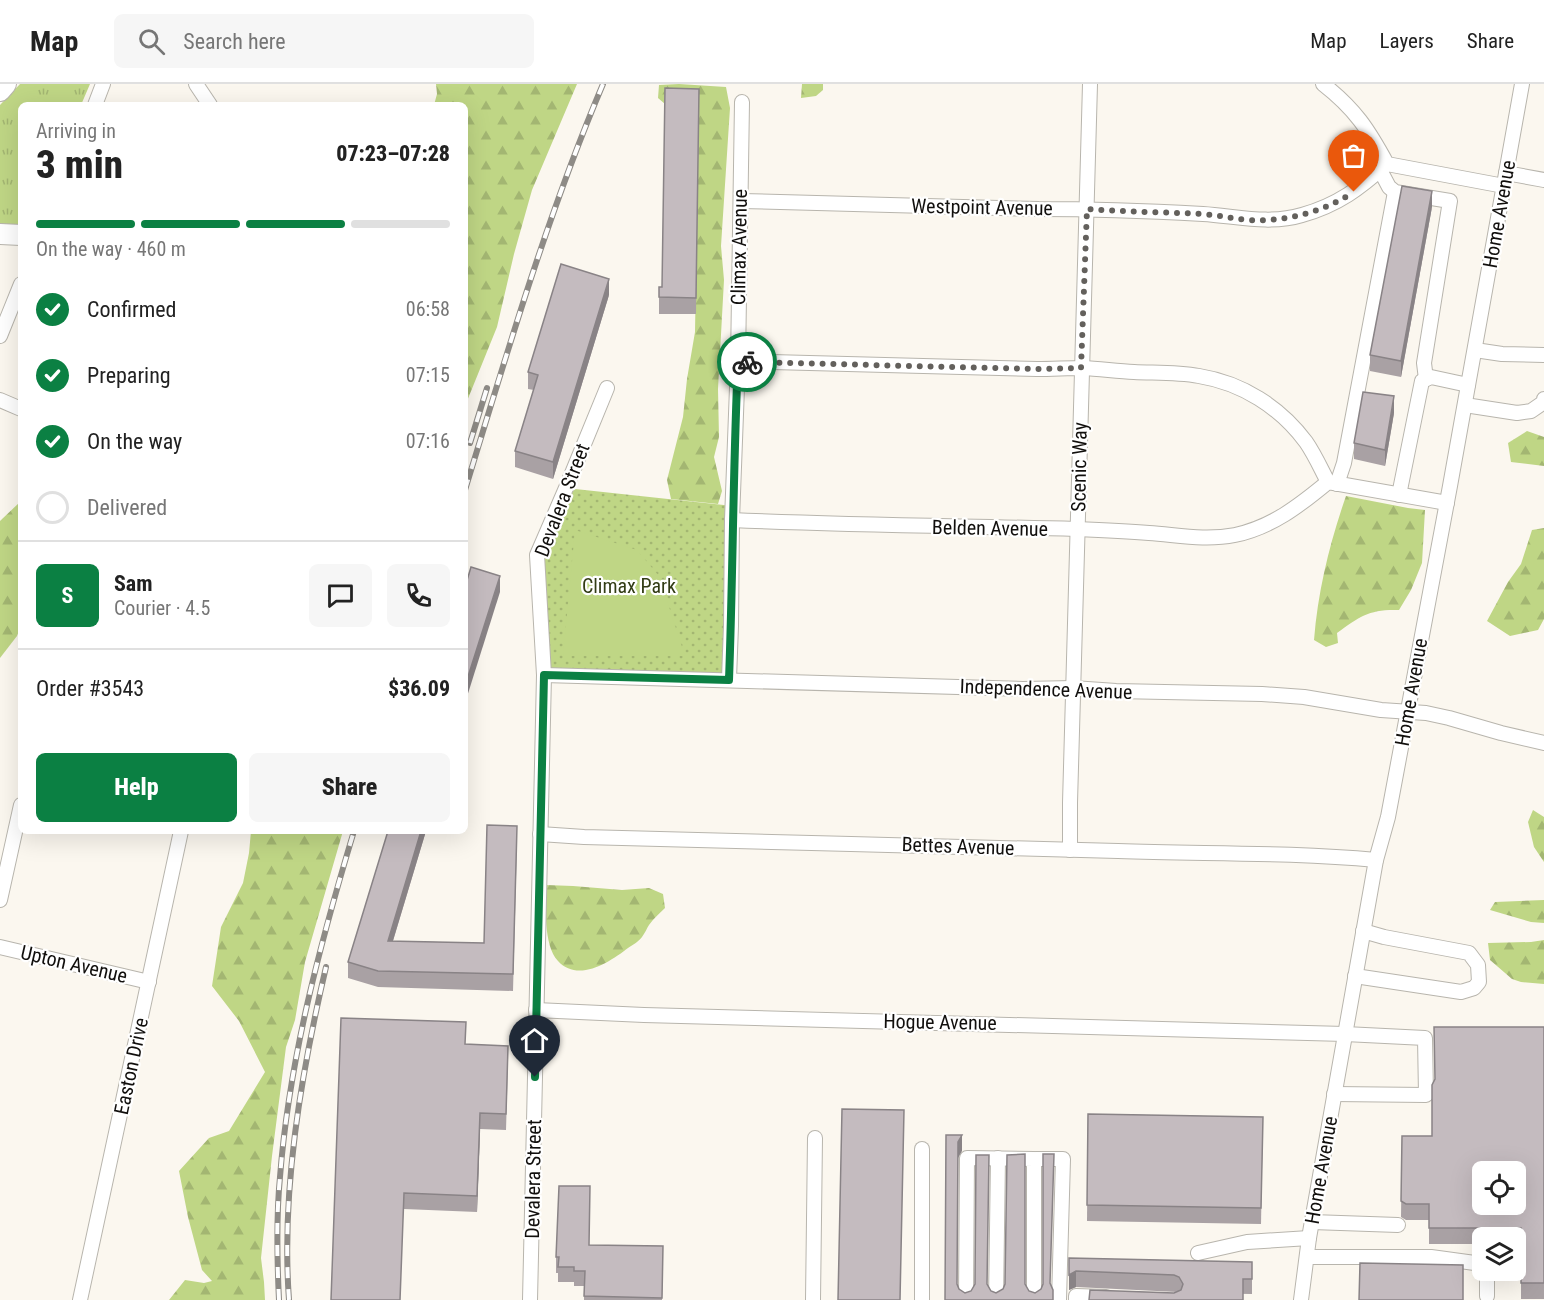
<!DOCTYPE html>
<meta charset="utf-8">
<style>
body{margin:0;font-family:"Roboto Condensed",sans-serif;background:#f6f6f6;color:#222;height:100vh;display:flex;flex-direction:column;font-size:22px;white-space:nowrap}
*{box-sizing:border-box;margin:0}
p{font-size:20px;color:#767676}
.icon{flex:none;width:33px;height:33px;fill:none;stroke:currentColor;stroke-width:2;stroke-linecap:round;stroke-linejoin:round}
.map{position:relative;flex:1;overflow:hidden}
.sheet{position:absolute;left:18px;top:18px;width:450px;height:732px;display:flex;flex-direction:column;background:#fff;border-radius:9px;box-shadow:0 6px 24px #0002}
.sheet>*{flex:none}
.controls{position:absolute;left:1472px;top:1077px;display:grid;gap:12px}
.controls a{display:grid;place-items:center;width:54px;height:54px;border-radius:9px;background:#fff;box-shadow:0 6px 24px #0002;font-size:30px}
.pin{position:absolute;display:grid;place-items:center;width:51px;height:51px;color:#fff;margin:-62px -26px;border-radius:50% 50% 50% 0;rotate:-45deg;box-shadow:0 0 6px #0007}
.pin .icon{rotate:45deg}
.courier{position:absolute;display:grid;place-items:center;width:60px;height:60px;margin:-30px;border:4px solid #0b8043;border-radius:50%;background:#fff;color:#222;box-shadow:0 2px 8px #0007}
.headline em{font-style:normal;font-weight:800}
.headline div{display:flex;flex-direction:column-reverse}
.headline{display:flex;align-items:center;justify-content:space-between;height:102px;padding:0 18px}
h1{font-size:39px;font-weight:800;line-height:45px}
.bar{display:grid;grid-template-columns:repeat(4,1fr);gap:9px 6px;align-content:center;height:72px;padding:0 18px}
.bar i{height:8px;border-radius:4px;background:#e0e0e0}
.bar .active{background:#0b8043}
.bar p{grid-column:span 4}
.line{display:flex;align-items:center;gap:15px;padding:0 18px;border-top:2px solid #e0e0e0}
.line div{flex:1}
.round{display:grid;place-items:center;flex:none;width:63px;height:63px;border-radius:9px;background:#f6f6f6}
ol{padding:0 18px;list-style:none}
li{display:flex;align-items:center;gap:18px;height:66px}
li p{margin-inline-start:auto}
li .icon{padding:6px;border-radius:50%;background:#0b8043;color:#fff;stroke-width:4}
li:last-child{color:#767676}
li i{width:33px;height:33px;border:3px solid #e0e0e0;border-radius:50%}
.cta{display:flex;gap:12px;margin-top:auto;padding:12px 18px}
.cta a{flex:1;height:69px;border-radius:9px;background:#0b8043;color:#fff;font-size:24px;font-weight:800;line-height:69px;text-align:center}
.cta a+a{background:#f6f6f6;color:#222}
header{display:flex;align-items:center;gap:36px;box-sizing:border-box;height:84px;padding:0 30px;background:#fff;border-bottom:2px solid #e0e0e0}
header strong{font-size:28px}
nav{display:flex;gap:33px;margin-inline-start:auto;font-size:21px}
.search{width:420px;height:54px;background:#f6f6f6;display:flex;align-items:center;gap:15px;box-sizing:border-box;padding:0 21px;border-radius:9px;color:#767676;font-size:22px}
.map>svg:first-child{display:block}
.grass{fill:url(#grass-tufts)}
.forest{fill:url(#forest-firs)}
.park{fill:url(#park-dots)}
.garden{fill:#bfd685}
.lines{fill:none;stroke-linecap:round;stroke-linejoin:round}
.minor-casing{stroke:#b8b5ad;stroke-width:16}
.highway-casing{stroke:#b8b5ad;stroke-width:22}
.minor{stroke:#fff;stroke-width:14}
.highway{stroke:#fff;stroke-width:20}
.rail-casing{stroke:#8e8b86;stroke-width:6}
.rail{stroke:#fff;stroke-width:4;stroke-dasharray:11;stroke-linecap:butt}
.wall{fill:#a9a1a4}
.shaded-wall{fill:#898386}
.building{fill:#c4bbbf;stroke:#898386;stroke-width:1.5;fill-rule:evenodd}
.done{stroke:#63605c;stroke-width:6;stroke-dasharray:0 10.8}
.route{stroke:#0b8043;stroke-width:8}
.labels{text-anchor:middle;stroke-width:4.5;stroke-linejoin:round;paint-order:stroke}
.street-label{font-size:20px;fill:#110f0d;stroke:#fff}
.park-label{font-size:20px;fill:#323c15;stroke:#fff}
</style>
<header>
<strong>Map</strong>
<div class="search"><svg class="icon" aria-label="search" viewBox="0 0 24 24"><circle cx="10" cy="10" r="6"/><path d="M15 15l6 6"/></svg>Search here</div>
<nav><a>Map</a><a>Layers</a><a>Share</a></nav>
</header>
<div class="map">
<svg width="1544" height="1216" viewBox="0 0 1544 1216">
<defs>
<pattern id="grass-tufts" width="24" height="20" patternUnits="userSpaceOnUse" patternTransform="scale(1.5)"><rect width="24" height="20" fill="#bfd685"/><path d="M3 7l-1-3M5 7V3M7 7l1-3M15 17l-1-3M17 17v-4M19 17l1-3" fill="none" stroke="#a3b672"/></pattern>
<pattern id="forest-firs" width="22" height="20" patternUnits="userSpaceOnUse" patternTransform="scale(1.5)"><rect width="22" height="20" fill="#bfd685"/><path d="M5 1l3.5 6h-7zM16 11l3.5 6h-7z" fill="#a3b672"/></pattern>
<pattern id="park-dots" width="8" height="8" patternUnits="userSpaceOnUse" patternTransform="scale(1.5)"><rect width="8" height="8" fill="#bfd685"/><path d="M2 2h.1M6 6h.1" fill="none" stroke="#a3b672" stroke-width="1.8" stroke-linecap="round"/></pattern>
</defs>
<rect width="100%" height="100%" fill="#fbf7ef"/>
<polygon class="grass" points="20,0 90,0 81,21 21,21 21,141 0,140 0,21"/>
<g class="forest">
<polygon points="436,0 577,0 532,106 514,170 497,243 465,322 465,21 434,21 437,10"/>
<polygon points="679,0 726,3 730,24 721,162 724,196 718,305 719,353 714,373 722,407 718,420 671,415 667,396 683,333 687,295 695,248 699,22 665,20 658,14 659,1"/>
<polygon points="802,0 823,0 823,6 816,12 801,14"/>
<polygon points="1527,347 1544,353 1544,382 1511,378 1508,359"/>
<path d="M1346,412L1408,424L1425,426L1422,479L1411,506L1399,526C1370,525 1360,532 1337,549L1338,559L1326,563L1314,556C1318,506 1330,458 1346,412Z"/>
<polygon points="21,417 21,542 17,552 0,574 0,437"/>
<polygon points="1544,444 1544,535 1538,546 1510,552 1487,537 1508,498 1521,480 1532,446"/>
<polygon points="1533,726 1544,733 1544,778 1534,763 1528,738"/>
<polygon points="251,747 343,747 305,878 295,936 286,963 272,1072 261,1174 264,1198 265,1216 169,1216 185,1196 204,1199 212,1197 202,1186 188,1133 179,1087 209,1054 229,1047 265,988 239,937 212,902 221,843 243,799 249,769"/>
<path d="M546,801L573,802L622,806L649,804L663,810L665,824C660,829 654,834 649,841C647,844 645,849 642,853C639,857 633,861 628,864C610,878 578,899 558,877C543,861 546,821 546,801Z"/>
<polygon points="1544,816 1544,839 1531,838 1490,826 1495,818"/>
<polygon points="1544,856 1544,900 1521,898 1512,895 1490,876 1488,859 1531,858"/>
</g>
<polygon class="park" points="566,404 733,422 729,595 544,591 537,471"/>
<polygon class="garden" points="575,446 637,466 659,492 685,572 563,572"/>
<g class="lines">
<defs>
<g id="minor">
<polyline points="196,0 210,21"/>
<path d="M1323,0C1355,25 1368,45 1387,80L1504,102"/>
<polyline points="95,21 103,0"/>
<polyline points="1380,86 1389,103 1395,108 1450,117 1424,279 1426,295"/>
<polyline points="1506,89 1544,96"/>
<path d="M741,117L1039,125C1094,125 1148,127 1203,130C1236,132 1269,141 1302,131C1338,121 1360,104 1387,80"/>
<polyline points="0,252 21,200"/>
<polyline points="1475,266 1502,270 1544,271"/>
<path d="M738,277L1037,285C1052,285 1068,284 1083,284C1100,285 1117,287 1134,288C1155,289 1177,288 1199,292C1242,299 1280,323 1306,358C1315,371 1321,385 1328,398"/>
<polyline points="0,316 21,325"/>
<polyline points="1465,321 1517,329 1531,327 1544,318 1544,315"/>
<polyline points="1337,400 1344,379 1395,108"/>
<polyline points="1399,411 1422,297 1431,293 1468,301"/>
<path d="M732,436C847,441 962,442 1076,445C1101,446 1125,447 1149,449C1178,451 1205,457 1235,451C1272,443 1299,422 1328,398L1447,419"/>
<polyline points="544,591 1023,605 1073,604 1116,607 1262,610 1304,613 1381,626 1426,629 1449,634 1501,649 1544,659"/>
<polyline points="729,595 731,542 732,436 738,277 742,18"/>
<path d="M540,750L584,753C762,758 940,762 1118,767C1204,770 1291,768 1376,776"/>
<polyline points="1070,766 1070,719 1090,0"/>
<polyline points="0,816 21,721"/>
<polyline points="0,863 149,898"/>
<polyline points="1355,892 1461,908 1474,904 1479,898 1478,881 1469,869 1384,853 1363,847"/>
<polyline points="536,926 644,931 1345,950 1425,954 1426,1011 1334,1010"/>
<polyline points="922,1065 922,1216"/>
<polyline points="1036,1075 1063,1075 1059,1216"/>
<polyline points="1312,1138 1398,1141"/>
<polyline points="1198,1169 1247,1158 1309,1154"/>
<polyline points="1307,1173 1431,1173 1482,1180"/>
<polyline points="1487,1212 1487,1186"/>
<polyline points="80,1216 181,747"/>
<polyline points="530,1216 544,591 537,471 566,404 607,304"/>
<polyline points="813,1216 815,1054"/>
<polyline points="966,1216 967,1074 1034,1075 1034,1216"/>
<polyline points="996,1216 998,1074"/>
<polyline points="1076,1216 1076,1212 1106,1213"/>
<polyline points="1301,1216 1309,1154 1376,776 1388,733 1450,402 1522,0"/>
</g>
<g id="highway">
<polyline points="0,7 6,0"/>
<polyline points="0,150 21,151"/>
</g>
</defs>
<use href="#minor" class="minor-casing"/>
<use href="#highway" class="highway-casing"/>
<use href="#minor" class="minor"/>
<use href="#highway" class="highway"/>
<defs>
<g id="rail">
<polyline points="470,359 487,304"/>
<path d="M465,406C507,269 547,132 603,0"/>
<path d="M279,1216C277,1175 276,1134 280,1093C289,976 320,860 354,747"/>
<path d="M289,1216C281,1107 301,990 326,883"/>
</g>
</defs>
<use href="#rail" class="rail-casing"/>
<use href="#rail" class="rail"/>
</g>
<g class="wall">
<polygon points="699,5 696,230 659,230 659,203 662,203"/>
<polygon points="1432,123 1401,293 1370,287 1370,271"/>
<polygon points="609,211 553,395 515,383 515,367 534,306 528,305 528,288"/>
<polygon points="1394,329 1385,382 1354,375 1354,359"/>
<polygon points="388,747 426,747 393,857 484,859 517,758 513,907 378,903 348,894 348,878"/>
<polygon points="1544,943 1544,1215 1521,1215 1521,1160 1515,1160 1515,1154 1482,1154 1482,1160 1429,1160 1429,1136 1406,1136 1401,1133 1402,1052 1432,1052"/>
<polygon points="466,960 508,978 506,1046 480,1045 477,1128 404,1125 331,1216"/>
<polygon points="1088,1030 1263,1033 1261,1140 1087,1137"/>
<polygon points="589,1161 663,1162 662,1216 584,1216 584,1202 574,1202 574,1198 558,1198 558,1189 556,1189 556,1173"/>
<polygon points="1069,1174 1252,1178 1252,1210 1174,1209 1177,1208 1076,1203 1069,1206"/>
</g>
<g class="shaded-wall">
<polygon points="1432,107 1432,123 1401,293 1401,277"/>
<polygon points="609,195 609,211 553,395 553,378"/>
<polygon points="1394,312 1394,329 1385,382 1385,366"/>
<polygon points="500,492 500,508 465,619 465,602"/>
<polygon points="421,747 426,747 388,873 388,857"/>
<polygon points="480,1029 480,1045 477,1128 477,1112"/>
<polygon points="962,1051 962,1067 958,1074 958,1058"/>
<polygon points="1076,1187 1076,1203 1069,1206 1069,1191"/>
</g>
<g class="building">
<polygon points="665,4 699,5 696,214 659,213 659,203 662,203"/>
<polygon points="1402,102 1432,107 1401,277 1370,271"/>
<polygon points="561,180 609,195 553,378 515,367 538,291 528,288"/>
<polygon points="1363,308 1394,312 1385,366 1354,359"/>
<polygon points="471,483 500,492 465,602 465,503"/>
<polygon points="487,741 517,742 513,890 378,887 348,878 388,747 421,747 388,857 484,859"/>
<polygon points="341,934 466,938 465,960 508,962 506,1030 480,1029 477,1112 404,1109 400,1216 331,1216"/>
<path d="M1434,943H1544V1199H1521V1144H1429V1120H1406L1401,1117L1402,1052H1432V1001L1435,995ZM1482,1088H1515V1120H1482Z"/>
<polygon points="842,1025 904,1026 900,1216 838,1216"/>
<polygon points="1088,1030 1263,1033 1261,1124 1087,1121"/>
<polygon points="946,1051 962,1051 958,1058 957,1200 959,1205 965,1209 971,1207 975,1200 976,1071 989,1071 987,1200 991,1207 996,1209 1003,1205 1005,1200 1007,1071 1025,1070 1025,1200 1029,1207 1035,1209 1041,1205 1043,1200 1043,1070 1054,1070 1050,1199 1053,1206 1053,1216 945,1216"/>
<polygon points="559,1102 590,1102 589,1161 663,1162 662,1214 584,1212 585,1187 574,1187 574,1183 558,1183 559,1173 556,1173"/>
<polygon points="1069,1174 1252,1178 1252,1195 1243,1195 1243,1216 1089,1216 1090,1206 1174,1209 1181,1206 1183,1200 1179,1193 1174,1191 1076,1187 1069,1191"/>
<polygon points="1360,1179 1463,1181 1463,1216 1359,1216"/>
</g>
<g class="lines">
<path class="done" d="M747,278L1037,285L1081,284L1087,125C1125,128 1164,128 1202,130C1218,131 1233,135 1249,136C1287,138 1322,128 1354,108"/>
<path class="route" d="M535,993L544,591L729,596C733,489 733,383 738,277L747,278"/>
</g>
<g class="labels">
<g class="street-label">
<text transform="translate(982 123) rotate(1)" y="7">Westpoint Avenue</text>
<text transform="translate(1499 130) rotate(-80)" y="7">Home Avenue</text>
<text transform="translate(739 163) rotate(-89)" y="7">Climax Avenue</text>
<text transform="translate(1079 383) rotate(-89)" y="7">Scenic Way</text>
<text transform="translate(562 416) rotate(-69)" y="7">Devalera Street</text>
<text transform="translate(990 444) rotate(1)" y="7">Belden Avenue</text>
<text transform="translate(1046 605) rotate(2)" y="7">Independence Avenue</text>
<text transform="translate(1411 608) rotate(-80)" y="7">Home Avenue</text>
<text transform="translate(958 762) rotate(2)" y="7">Bettes Avenue</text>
<text transform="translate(74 880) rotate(13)" y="7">Upton Avenue</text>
<text transform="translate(940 938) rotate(1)" y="7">Hogue Avenue</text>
<text transform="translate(131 982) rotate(-78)" y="7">Easton Drive</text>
<text transform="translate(1321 1086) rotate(-80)" y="7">Home Avenue</text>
<text transform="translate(533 1095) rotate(-89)" y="7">Devalera Street</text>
</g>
<g class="park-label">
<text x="629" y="509">Climax Park</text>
</g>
</g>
</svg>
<div class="controls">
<a><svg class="icon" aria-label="locate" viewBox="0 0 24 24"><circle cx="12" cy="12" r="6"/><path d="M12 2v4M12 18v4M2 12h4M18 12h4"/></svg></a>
<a><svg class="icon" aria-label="layers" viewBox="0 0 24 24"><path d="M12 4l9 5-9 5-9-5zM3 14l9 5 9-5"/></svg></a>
</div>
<div class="pin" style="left:1354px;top:108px;background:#ea580c"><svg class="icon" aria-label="bag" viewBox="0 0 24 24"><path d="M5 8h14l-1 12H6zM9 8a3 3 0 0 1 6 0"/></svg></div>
<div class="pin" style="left:535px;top:993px;background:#1f2937"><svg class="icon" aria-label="home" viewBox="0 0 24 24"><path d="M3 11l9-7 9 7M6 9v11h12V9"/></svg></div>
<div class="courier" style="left:747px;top:278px"><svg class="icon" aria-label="bike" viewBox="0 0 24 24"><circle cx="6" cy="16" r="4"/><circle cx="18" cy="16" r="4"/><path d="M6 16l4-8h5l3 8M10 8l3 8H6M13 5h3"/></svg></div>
<section class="sheet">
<div class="headline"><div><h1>3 min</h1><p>Arriving in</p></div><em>07:23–07:28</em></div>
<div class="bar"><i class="active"></i><i class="active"></i><i class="active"></i><i></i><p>On the way · 460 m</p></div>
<ol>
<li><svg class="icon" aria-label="check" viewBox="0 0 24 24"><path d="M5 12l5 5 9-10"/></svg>Confirmed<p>06:58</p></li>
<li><svg class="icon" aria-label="check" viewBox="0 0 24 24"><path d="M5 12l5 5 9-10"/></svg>Preparing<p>07:15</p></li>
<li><svg class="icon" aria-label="check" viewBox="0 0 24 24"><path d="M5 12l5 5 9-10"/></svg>On the way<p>07:16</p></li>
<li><i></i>Delivered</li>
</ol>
<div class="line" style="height:108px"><b class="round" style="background:#0b8043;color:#fff">S</b><div><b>Sam</b><p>Courier · 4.5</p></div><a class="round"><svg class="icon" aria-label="chat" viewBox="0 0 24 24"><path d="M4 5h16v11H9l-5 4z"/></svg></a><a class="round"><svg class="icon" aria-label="phone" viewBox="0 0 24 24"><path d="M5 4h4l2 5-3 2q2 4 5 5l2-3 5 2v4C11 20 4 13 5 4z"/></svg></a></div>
<div class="line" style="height:78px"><div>Order #3543</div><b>$36.09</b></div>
<div class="cta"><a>Help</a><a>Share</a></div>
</section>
</div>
